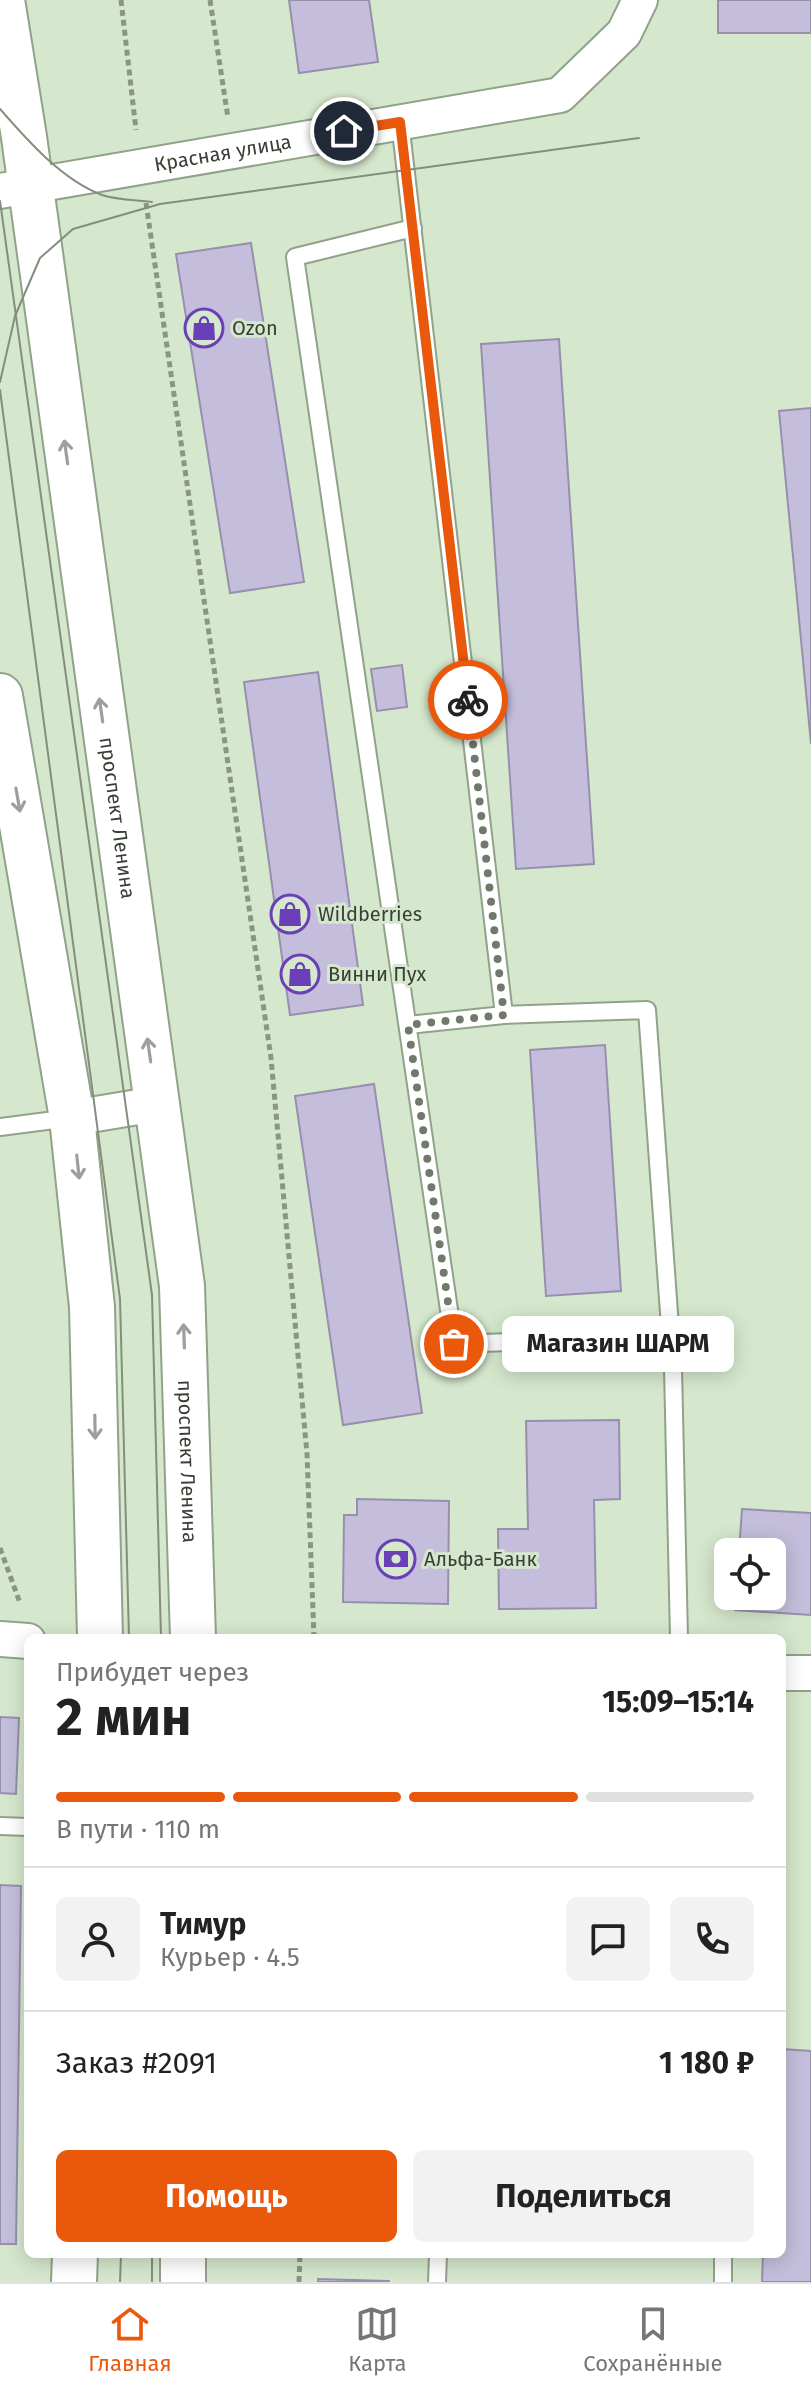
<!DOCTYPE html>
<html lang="ru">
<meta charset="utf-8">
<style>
body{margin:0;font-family:"Fira Sans",sans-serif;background:#f2f2f2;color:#222;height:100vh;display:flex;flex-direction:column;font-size:30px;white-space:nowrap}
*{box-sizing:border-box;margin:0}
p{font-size:26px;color:#767676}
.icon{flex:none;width:44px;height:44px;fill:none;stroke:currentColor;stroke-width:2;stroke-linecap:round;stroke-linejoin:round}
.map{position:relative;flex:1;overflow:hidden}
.details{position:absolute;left:24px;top:1634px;width:762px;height:624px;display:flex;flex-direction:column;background:#fff;border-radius:12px;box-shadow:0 4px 20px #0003}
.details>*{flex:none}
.controls{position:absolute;left:714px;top:1538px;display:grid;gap:16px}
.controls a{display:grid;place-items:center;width:72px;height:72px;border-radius:12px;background:#fff;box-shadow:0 4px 20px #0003;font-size:40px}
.pin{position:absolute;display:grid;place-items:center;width:68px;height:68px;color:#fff;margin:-34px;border:4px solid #fff;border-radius:50%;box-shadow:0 2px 8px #0007}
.courier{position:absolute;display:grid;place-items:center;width:80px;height:80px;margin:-40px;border:6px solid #ea580c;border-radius:50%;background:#fff;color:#222;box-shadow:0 2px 10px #0007}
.bubble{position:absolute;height:56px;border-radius:12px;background:#fff;box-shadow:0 4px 20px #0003;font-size:26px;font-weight:700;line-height:56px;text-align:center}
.head em{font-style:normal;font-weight:700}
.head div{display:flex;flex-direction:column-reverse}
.head{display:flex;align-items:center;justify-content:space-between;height:136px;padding:0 32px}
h1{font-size:52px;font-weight:700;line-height:60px}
.bar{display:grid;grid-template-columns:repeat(4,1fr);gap:12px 8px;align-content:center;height:96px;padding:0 32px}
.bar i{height:10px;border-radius:6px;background:#e0e0e0}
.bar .current{background:#ea580c}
.bar p{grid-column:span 4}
.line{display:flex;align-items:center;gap:20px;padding:0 32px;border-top:2px solid #e0e0e0}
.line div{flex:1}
.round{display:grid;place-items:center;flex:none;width:84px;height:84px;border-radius:12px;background:#f2f2f2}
.action{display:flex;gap:16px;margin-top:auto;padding:16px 32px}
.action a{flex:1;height:92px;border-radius:12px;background:#ea580c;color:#fff;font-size:32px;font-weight:700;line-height:92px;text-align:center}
.action a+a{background:#f2f2f2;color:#222}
.menu{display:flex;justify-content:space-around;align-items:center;height:112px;border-top:2px solid #e0e0e0;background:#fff;font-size:22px;color:#767676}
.menu a{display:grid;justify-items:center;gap:4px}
.menu .current{color:#ea580c}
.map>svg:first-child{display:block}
.building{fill:#c4bedc;stroke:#9690ac;stroke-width:2}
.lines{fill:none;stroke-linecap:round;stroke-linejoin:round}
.service-casing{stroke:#90a289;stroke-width:20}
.minor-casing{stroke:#90a289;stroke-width:38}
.primary-casing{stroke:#90a289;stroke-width:48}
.path{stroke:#899683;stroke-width:5;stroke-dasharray:6 4;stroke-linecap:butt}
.service{stroke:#fff;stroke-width:16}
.minor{stroke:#fff;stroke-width:34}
.primary{stroke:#fff;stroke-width:44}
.tram{stroke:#838f7d;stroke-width:2}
.oneway{stroke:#9c9f9a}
.done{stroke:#6f7a6a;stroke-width:8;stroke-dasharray:0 14.4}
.route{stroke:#ea580c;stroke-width:10}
.labels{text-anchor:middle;stroke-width:6;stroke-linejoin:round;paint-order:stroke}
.street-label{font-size:20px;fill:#383f35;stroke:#d5e8cd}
.poi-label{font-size:20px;fill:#383f35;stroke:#d5e8cd;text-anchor:start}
</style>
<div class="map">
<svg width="811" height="2282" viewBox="0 0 811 2282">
<rect width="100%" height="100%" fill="#d5e8cd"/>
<g class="building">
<polygon points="289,0 369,0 378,62 299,73"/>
<rect x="718" y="0" width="93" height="33"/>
<polygon points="251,243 304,582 230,593 176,254"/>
<polygon points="559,339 594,864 516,869 481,344"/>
<polygon points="811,408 811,744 779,411"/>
<polygon points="402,665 407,707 377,711 371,669"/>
<polygon points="318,672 363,1005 290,1015 244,682"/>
<polygon points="605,1045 621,1291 546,1296 530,1050"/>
<polygon points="374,1084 422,1413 343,1425 295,1096"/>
<polygon points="619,1420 620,1499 594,1500 596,1608 499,1609 498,1529 528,1529 526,1421"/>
<polygon points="357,1499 449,1501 448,1604 343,1602 344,1515 357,1515"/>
<polygon points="742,1509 811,1513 811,1615 735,1610 736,1596 772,1596 772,1552 739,1552"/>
<polygon points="0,1717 19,1718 16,1794 0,1793"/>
<polygon points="0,1885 21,1886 16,2244 0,2244"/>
<polygon points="782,2049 811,2051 811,2282 762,2282 763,2254 782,2254"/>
<polygon points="318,2279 389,2281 389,2282 318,2282"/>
</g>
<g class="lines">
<defs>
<g id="service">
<polyline points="400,122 504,1015"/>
<polyline points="413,228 295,257 454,1344 671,1336"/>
<polyline points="408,1025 504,1015 647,1010 673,1368 679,1638"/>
<polyline points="0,1127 70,1118"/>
<polyline points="0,1826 28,1827"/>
<polyline points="437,2282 438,2254"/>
<polyline points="723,2282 723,2254"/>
</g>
<g id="minor">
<path id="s1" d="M0,191L560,95L624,33L640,0"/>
<polyline points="72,1118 156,1104"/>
<polyline points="0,1639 28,1641"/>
<polyline points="782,1673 811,1673"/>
</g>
<g id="primary">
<path id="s2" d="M2,0L24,137L182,1286L193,1638"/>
<polyline points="0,696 72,1118 92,1307 100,1638"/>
<polyline points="74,2282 75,2254"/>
<polyline points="183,2282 183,2254"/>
</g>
</defs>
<use href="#service" class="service-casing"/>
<use href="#minor" class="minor-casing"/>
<use href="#primary" class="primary-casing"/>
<g class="path">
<polyline points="121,0 136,130"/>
<polyline points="210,0 228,118"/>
<polyline points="146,203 271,1058 307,1454 314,1638"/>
<polyline points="0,1548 20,1603"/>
<polyline points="299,2282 300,2254"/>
</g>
<use href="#service" class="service"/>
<use href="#minor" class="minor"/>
<use href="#primary" class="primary"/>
<g class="tram">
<path d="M0,109C27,140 62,180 102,195C117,200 136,200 152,202"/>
<polyline points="0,201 152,1295 161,1638"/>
<polyline points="0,382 15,316 40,258 73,229 160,204 639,138"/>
<polyline points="0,390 120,1299 129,1638"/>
<polyline points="120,2282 121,2254"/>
<polyline points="152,2282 152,2254"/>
</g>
</g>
<defs><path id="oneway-shaft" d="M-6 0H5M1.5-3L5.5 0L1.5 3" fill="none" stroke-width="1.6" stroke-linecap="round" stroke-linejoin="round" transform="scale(2)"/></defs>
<g class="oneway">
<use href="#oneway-shaft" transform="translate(66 452) rotate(-98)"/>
<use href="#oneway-shaft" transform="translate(101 710) rotate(-98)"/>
<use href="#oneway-shaft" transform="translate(18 800) rotate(80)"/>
<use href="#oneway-shaft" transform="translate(149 1050) rotate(-98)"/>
<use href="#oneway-shaft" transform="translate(78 1167) rotate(84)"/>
<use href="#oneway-shaft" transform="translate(184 1336) rotate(-92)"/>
<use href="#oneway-shaft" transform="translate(95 1427) rotate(89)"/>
</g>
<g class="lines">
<polyline class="done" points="454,1344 408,1025 504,1015 468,700"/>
<polyline class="route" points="344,131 400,122 468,700"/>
</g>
<defs>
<symbol id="shop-ring" viewBox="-11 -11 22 22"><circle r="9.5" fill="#d5e8cd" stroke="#6a3fb7" stroke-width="1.5"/><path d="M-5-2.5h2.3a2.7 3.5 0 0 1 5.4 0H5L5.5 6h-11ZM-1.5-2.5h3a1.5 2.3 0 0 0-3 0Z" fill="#6a3fb7"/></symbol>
<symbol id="bank-ring" viewBox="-11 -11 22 22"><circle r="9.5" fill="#d5e8cd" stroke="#6a3fb7" stroke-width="1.5"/><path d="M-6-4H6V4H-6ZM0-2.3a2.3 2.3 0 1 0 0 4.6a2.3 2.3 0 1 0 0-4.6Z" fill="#6a3fb7"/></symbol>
</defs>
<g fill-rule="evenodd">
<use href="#shop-ring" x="182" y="306" width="44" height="44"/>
<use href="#shop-ring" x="268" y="892" width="44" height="44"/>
<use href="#shop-ring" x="278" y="952" width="44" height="44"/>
<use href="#bank-ring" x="374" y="1537" width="44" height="44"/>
</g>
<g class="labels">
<g class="street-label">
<text dy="7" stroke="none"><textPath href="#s1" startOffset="226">Красная улица</textPath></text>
<text dy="7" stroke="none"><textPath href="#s2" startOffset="826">проспект Ленина</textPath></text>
<text dy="7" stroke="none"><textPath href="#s2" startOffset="1474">проспект Ленина</textPath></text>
</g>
<g class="poi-label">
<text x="232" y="335">Ozon</text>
<text x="318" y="921">Wildberries</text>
<text x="328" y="981">Винни Пух</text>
<text x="424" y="1566">Альфа-Банк</text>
</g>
</g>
</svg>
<div class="controls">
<a><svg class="icon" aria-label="locate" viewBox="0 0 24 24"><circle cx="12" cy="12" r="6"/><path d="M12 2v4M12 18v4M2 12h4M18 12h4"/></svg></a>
</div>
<div class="pin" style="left:454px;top:1344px;background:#ea580c"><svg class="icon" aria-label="bag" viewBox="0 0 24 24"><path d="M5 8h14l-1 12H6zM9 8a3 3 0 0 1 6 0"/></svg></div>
<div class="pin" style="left:344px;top:131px;background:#1f2937"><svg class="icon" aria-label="home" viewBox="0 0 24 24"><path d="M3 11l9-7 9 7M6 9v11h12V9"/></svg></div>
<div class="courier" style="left:468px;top:700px"><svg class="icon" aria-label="bike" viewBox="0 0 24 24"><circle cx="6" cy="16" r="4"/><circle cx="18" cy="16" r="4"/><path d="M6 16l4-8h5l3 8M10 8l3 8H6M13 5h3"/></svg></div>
<div class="bubble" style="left:502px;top:1316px;width:232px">Магазин ШАРМ</div>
<section class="details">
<div class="head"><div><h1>2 мин</h1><p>Прибудет через</p></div><em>15:09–15:14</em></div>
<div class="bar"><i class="current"></i><i class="current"></i><i class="current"></i><i></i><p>В пути · 110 m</p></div>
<div class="line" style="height:144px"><a class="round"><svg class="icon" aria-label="person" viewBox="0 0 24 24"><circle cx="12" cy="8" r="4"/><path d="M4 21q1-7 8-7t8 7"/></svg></a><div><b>Тимур</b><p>Курьер · 4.5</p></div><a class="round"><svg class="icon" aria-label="chat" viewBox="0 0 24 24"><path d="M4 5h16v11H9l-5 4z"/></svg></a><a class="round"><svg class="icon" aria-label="phone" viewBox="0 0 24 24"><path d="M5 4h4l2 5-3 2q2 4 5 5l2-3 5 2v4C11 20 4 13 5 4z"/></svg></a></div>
<div class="line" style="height:104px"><div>Заказ #2091</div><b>1 180 ₽</b></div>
<div class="action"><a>Помощь</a><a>Поделиться</a></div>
</section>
</div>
<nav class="menu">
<a class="current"><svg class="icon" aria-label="home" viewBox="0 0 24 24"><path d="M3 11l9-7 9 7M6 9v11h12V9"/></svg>Главная</a>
<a><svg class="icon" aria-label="map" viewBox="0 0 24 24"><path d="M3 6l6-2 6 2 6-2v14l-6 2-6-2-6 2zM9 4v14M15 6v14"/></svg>Карта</a>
<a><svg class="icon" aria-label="saved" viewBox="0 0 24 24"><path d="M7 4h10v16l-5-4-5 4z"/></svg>Сохранённые</a>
</nav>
